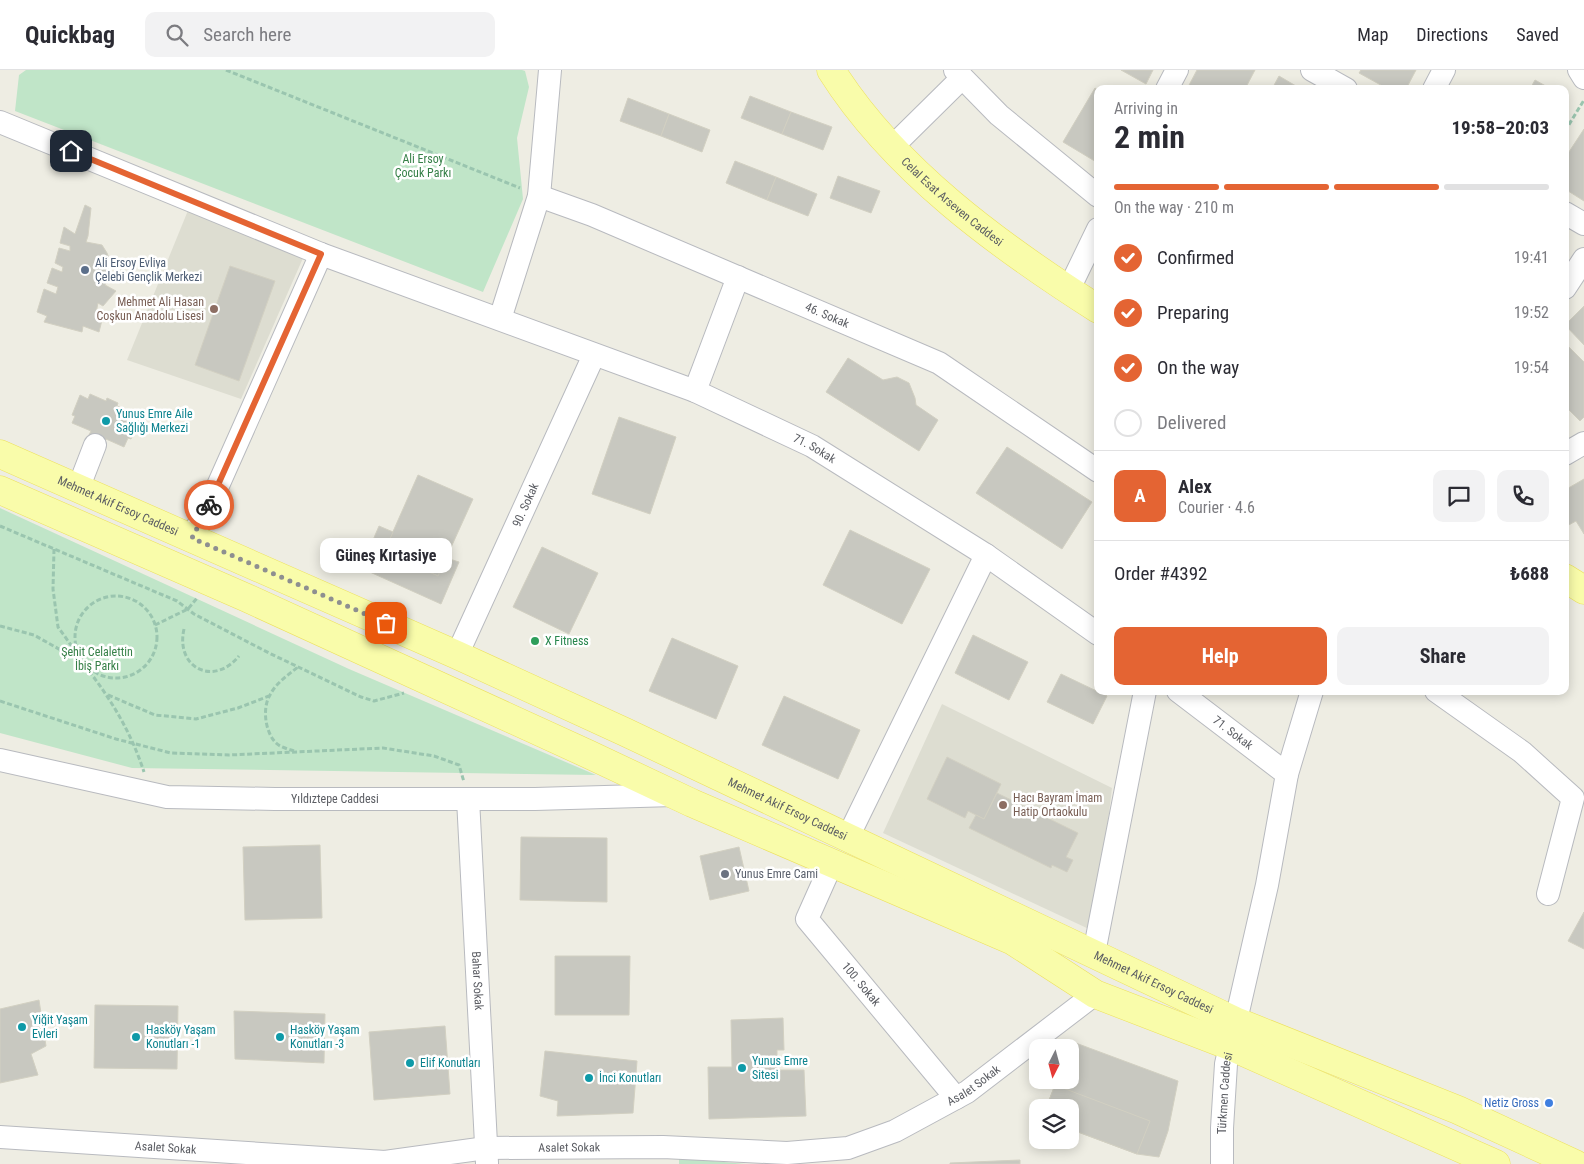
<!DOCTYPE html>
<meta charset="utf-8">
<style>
body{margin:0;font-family:"Roboto Condensed",sans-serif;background:#f2f2f3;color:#2b2b33;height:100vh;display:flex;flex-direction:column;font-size:19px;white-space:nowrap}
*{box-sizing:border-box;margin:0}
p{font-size:16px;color:#7c7c81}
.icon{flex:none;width:28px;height:28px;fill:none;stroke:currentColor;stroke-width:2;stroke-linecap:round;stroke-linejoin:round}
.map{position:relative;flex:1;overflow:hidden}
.sheet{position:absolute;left:1094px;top:15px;width:475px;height:610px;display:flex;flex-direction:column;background:#fff;border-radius:10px;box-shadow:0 2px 12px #0003}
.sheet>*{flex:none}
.needle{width:32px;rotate:186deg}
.buttons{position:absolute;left:1029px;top:969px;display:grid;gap:10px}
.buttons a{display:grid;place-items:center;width:50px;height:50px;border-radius:10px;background:#fff;box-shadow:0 2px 12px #0003;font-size:25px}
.pin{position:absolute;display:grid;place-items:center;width:42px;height:42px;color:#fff;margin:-21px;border-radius:10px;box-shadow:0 2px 8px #0006}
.courier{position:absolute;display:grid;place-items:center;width:50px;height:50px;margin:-25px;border:4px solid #e46433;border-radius:50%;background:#fff;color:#222;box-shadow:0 1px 6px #0007}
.bubble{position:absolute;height:35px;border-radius:10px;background:#fff;box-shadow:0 2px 12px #0003;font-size:16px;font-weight:700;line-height:35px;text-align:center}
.head em{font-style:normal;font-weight:700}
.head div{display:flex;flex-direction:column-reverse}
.head{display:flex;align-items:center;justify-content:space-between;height:85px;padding:0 20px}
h1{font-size:32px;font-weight:700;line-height:38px}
.bar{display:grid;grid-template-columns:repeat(4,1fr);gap:8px 5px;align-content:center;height:60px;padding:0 20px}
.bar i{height:6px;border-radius:4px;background:#e1e1e2}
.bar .active{background:#e46433}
.bar p{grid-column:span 4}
.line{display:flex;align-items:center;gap:12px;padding:0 20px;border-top:1px solid #e1e1e2}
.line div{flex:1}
.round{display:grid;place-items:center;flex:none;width:52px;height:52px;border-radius:10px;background:#f2f2f3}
ol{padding:0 20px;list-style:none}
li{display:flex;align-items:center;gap:15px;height:55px}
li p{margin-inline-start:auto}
li .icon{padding:5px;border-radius:50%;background:#e46433;color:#fff;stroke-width:4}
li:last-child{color:#7c7c81}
li i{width:28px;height:28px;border:2px solid #e1e1e2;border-radius:50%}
.cta{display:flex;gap:10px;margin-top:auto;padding:10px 20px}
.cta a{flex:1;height:58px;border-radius:10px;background:#e46433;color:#fff;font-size:20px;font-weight:700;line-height:58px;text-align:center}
.cta a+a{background:#f2f2f3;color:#2b2b33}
header{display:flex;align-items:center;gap:30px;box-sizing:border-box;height:70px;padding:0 25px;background:#fff;border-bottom:1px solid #e1e1e2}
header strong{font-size:24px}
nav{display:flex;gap:28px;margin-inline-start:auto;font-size:18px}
.search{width:350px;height:45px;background:#f2f2f3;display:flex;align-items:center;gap:12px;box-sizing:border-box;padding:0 18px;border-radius:10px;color:#7c7c81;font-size:19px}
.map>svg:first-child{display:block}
.education{fill:#ddddd1}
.green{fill:#c0e5c8}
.building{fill:#c8c8c0;stroke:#d2d0c2}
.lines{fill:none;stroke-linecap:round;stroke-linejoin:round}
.minor-casing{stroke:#b8babf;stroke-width:24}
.major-casing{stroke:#ede15d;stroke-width:29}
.path{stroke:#9ac5af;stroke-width:3;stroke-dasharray:5 2.5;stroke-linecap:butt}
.minor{stroke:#fff;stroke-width:22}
.major{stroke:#f9fcaa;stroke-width:28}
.done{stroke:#8e8f90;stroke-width:5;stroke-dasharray:0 9}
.route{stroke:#e46433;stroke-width:6}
.service-dot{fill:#5c6f8a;stroke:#fff;stroke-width:2}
.education-dot{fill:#8d6e63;stroke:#fff;stroke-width:2}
.culture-dot{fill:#0f9aa8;stroke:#fff;stroke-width:2}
.leisure-dot{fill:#2e9e5b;stroke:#fff;stroke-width:2}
.worship-dot{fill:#6b7280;stroke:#fff;stroke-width:2}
.shop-dot{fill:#3f7fe0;stroke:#fff;stroke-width:2}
.labels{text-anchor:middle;stroke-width:5;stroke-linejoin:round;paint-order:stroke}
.park-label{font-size:12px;fill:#368048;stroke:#fff}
.street-label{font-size:12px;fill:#5b5d63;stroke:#fff}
.service-label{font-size:12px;fill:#4e5e75;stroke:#fff;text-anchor:start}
.education-label{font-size:12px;fill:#785e54;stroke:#fff;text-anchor:end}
.culture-label{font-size:12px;fill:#0d838f;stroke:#fff;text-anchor:start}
.leisure-label{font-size:12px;fill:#27864d;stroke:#fff;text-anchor:start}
.worship-label{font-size:12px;fill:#5b616d;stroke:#fff;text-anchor:start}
.shop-label{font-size:12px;fill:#366cbe;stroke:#fff;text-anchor:end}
</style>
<header>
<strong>Quickbag</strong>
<div class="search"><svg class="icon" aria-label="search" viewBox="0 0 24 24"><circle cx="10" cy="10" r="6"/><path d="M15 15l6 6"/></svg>Search here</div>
<nav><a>Map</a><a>Directions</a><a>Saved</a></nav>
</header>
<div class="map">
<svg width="1584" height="1094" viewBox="0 0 1584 1094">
<rect width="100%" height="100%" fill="#eeede3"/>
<g class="education">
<polygon points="189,138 303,188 241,329 127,290"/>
<polygon points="942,634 1112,718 1108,752 1091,860 883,763"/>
</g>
<g class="green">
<polygon points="26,0 522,0 525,1 529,17 517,68 523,129 483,222 15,41 19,5"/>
<polygon points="0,438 349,599 596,705 132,698 0,663"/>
<polygon points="679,1088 746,1094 679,1094"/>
</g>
<g class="building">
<polygon points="1121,0 1153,0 1146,14"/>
<polygon points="1197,0 1255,0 1245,19 1187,19"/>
<polygon points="1361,0 1416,0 1406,19 1388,19 1359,3"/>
<polygon points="1279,6 1301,19 1272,19"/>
<polygon points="1535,10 1551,19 1530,19"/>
<polygon points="1095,18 1098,20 1098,93 1063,72"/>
<polygon points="750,26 791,42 782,64 741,48"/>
<polygon points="628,28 669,44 661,66 620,51"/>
<polygon points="791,42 832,57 823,80 782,64"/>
<polygon points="669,44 710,60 702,82 661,66"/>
<polygon points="1584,59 1584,131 1565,119 1565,88"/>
<polygon points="735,91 776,107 767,130 726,113"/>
<polygon points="838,106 880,121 871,143 830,128"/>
<polygon points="776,107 817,124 808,146 767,130"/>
<polygon points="85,135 91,138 88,166 86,172 102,175 107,183 111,193 105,215 116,221 103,236 98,233 96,243 103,246 99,262 83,256 82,262 44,252 47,246 37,242 44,219 56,224 58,217 47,213 52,198 62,202 63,197 55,193 59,178 70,181 70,176 60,173 64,157 75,164"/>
<polygon points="230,196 275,211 239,311 195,295"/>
<polygon points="1584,236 1584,275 1565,255"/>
<polygon points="1565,273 1584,292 1584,347 1580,351 1565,336"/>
<polygon points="848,288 883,310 897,307 909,313 915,328 916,335 938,350 919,381 826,322"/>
<polygon points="90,324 106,331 107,328 118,333 117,336 132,343 131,346 140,350 131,369 128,368 124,377 106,369 105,372 89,365 91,361 72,353 75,346 72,345 80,325 88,329"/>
<polygon points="619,347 676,367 650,444 592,424"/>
<polygon points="1007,377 1092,432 1062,479 976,423"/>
<polygon points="418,405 473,429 438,506 384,482"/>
<polygon points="1584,409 1584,464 1576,451 1565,457 1565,420"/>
<polygon points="379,456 393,462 384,482 438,506 446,488 459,492 441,534 361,498"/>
<polygon points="850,460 930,499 902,554 823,515"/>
<polygon points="542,477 598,503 569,564 513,537"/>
<polygon points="973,565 1028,592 1009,630 955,603"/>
<polygon points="672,568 738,596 716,649 649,621"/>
<polygon points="1061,604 1107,626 1093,654 1047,632"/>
<polygon points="784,626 860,660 838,709 762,675"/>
<polygon points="947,687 1001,714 984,749 968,741 965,748 927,729"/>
<polygon points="997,723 1078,763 1066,787 1073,790 1067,802 1052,795 1051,798 969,758 976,745 984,749"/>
<polygon points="521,767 607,768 607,832 520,830"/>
<polygon points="320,775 322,848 245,850 243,777"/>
<polygon points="739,777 749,821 710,830 700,786"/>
<polygon points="1584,842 1584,879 1568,871"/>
<polygon points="555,886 630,886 629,945 555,945"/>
<polygon points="39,930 46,976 31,984 38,1005 0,1013 0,939"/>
<polygon points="95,935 178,936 177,999 94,998"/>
<polygon points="234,941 325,944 324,993 235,989"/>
<polygon points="783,948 784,980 777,980 777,1000 804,1000 806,1046 709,1049 708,997 732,997 731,950"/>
<polygon points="445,956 450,1024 374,1030 369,962"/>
<polygon points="1073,972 1178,1011 1168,1061 1159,1087 1137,1084 1070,1059 1070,1038 1046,1038 1057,1010 1070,1010 1070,978"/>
<polygon points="545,981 637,991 633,1043 557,1046 558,1031 540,1026"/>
<polygon points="1055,1015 1150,1051 1137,1084 1070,1059 1070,1038 1046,1038"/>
<polygon points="1020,1090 1020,1094 950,1094 950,1093"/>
</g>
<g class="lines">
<defs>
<g id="minor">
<polyline points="955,0 999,45 1098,126"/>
<polyline points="1312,0 1346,19"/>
<polyline points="1579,0 1584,8"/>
<polyline points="1167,19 1177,0"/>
<polyline points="1434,19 1444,0"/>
<path id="s1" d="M0,52L321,184L695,321L812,376L986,485L1098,564"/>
<polyline points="892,77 962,8"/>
<path id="s2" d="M539,126L592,145L939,293L1098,401"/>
<polyline points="1565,143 1584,154"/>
<polyline points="1565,218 1584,189"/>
<polyline points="1068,221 1098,159"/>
<polyline points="500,249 539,126 550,0"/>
<polyline points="695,321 738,207"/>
<polyline points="1565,384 1584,373"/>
<polyline points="78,419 95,375"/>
<polyline points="191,468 208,438 321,184"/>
<path id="s3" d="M457,585L594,285"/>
<path id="s4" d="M1178,621L1287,704"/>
<polyline points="1436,621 1522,682 1573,728 1548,824"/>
<path id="s5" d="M0,690L167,727L275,729H535L674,725"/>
<path id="s6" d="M468,729L487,1093"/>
<polyline points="848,767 986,485"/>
<path id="s7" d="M832,793L807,849L956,1028"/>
<polyline points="1094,883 1145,621"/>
<path id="s8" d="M0,1067L385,1092L486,1078L663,1077L787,1083L848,1078L895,1061L967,1022L1095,924"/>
<path id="s9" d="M1222,1094V1058L1226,994L1267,815L1287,704L1312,621"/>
</g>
<g id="major">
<path id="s10" d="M831,0C894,100 999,176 1098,239"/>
<path id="s11" d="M0,384L457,585L625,662L1235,951L1458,1040L1575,1094"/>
<polyline points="0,420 247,528 588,684 692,733 1013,871 1095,924 1230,976 1496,1094"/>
<polyline points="1565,508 1584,520"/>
</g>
</defs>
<use href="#minor" class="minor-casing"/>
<use href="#major" class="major-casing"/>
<g class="path">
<polyline points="226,0 520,118"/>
<polyline points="1565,61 1584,30"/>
<polyline points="0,456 177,531 194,544 269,583 361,627 374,631 404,623"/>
<polyline points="54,479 53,519 58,557 76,582"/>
<circle cx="116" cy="567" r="41"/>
<polyline points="155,555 188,539 197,528"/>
<polyline points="0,556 34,565 82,592"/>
<path d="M184,559C175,598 214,617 239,586"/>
<path d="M89,601C113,632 132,665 144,702"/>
<polyline points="108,625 155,645 196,649 238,638 269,626"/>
<polyline points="0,631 116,669 171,683 229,685 383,678 434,686 459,695 464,712"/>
<path d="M294,681C288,679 280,677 276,673C265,662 262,638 270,625C276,613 288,605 298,597"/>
</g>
<use href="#minor" class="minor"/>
<use href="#major" class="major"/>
</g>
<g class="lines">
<polyline class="done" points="209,435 192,468 386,553"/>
<polyline class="route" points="71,81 321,184 209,435"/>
</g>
<circle class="service-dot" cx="85" cy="200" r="5"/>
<g class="education-dot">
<circle cx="214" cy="239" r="5"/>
<circle cx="1003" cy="735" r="5"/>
</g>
<g class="culture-dot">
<circle cx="106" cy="351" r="5"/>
<circle cx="22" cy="957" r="5"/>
<circle cx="136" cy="967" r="5"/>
<circle cx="280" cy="967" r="5"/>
<circle cx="410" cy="993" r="5"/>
<circle cx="742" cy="998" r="5"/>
<circle cx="589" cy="1008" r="5"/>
</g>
<circle class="leisure-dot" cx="535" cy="571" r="5"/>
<circle class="worship-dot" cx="725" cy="804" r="5"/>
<circle class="shop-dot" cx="1549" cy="1033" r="5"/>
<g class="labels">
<g class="park-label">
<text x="423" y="93">Ali Ersoy<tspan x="423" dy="14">Çocuk Parkı</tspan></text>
<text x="97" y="586">Şehit Celalettin<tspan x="97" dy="14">İbiş Parkı</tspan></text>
</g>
<g class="street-label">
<text dy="4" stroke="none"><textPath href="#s10" startOffset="180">Celal Esat Arseven Caddesi</textPath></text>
<text dy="4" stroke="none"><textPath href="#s2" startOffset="312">46. Sokak</textPath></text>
<text dy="4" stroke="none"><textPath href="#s1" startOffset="878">71. Sokak</textPath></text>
<text dy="4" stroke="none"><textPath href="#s3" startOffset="165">90. Sokak</textPath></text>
<text dy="4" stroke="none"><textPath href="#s11" startOffset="129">Mehmet Akif Ersoy Caddesi</textPath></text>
<text dy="4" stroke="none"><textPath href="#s4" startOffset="69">71. Sokak</textPath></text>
<text dy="4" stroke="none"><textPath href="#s5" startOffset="339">Yıldıztepe Caddesi</textPath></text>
<text dy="4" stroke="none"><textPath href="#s11" startOffset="864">Mehmet Akif Ersoy Caddesi</textPath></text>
<text dy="4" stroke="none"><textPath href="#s6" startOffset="182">Bahar Sokak</textPath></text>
<text dy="4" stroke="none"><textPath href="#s11" startOffset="1269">Mehmet Akif Ersoy Caddesi</textPath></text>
<text dy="4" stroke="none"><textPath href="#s7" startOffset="146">100. Sokak</textPath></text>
<text dy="4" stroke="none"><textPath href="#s8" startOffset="991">Asalet Sokak</textPath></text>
<text dy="4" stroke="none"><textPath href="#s9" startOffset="71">Türkmen Caddesi</textPath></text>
<text dy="4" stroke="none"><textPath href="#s8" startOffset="166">Asalet Sokak</textPath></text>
<text dy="4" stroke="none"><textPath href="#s8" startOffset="571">Asalet Sokak</textPath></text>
</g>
<g class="service-label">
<text x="95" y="197">Ali Ersoy Evliya<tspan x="95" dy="14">Çelebi Gençlik Merkezi</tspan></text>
</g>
<g class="education-label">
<text x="204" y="236">Mehmet Ali Hasan<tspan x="204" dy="14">Coşkun Anadolu Lisesi</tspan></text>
<text x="1013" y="732" text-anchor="start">Hacı Bayram İmam<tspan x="1013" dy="14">Hatip Ortaokulu</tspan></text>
</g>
<g class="culture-label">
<text x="116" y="348">Yunus Emre Aile<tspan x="116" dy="14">Sağlığı Merkezi</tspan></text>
<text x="32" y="954">Yiğit Yaşam<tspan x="32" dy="14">Evleri</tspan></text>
<text x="146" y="964">Hasköy Yaşam<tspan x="146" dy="14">Konutları -1</tspan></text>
<text x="290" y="964">Hasköy Yaşam<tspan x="290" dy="14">Konutları -3</tspan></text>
<text x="752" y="995">Yunus Emre<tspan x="752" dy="14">Sitesi</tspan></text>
<text x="420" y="997">Elif Konutları</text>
<text x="599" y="1012">İnci Konutları</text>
</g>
<g class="leisure-label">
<text x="545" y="575">X Fitness</text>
</g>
<g class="worship-label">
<text x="735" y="808">Yunus Emre Cami</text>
</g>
<g class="shop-label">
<text x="1539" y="1037">Netiz Gross</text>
</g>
</g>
</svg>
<div class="buttons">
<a><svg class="needle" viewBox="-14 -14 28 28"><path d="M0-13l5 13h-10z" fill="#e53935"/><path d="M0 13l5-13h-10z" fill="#7c7c81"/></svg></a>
<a><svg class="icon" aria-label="layers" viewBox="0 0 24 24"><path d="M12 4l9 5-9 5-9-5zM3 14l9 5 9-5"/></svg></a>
</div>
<div class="pin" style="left:386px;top:553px;background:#ea580c"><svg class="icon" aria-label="bag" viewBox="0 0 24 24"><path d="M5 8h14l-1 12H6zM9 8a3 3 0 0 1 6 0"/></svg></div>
<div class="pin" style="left:71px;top:81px;background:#1f2937"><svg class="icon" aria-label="home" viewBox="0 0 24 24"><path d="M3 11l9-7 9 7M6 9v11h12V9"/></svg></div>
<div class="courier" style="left:209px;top:435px"><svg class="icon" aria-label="bike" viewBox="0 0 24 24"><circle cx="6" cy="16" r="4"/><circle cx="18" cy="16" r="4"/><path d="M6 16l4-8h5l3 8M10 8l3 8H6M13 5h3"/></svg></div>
<div class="bubble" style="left:320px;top:468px;width:132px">Güneş Kırtasiye</div>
<section class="sheet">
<div class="head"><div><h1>2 min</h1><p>Arriving in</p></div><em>19:58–20:03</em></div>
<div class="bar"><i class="active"></i><i class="active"></i><i class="active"></i><i></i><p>On the way · 210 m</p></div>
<ol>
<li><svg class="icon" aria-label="check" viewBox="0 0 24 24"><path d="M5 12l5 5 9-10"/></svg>Confirmed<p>19:41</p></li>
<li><svg class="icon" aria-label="check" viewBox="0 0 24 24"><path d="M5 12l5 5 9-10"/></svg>Preparing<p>19:52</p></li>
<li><svg class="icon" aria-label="check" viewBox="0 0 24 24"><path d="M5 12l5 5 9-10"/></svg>On the way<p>19:54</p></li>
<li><i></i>Delivered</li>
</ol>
<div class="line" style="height:90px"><b class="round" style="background:#e46433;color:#fff">A</b><div><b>Alex</b><p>Courier · 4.6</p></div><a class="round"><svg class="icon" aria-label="chat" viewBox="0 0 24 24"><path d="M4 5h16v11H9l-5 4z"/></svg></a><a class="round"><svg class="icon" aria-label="phone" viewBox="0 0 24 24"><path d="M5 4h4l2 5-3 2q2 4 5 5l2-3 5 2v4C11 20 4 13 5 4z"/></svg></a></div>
<div class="line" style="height:65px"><div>Order #4392</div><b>₺688</b></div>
<div class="cta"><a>Help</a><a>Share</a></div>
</section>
</div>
